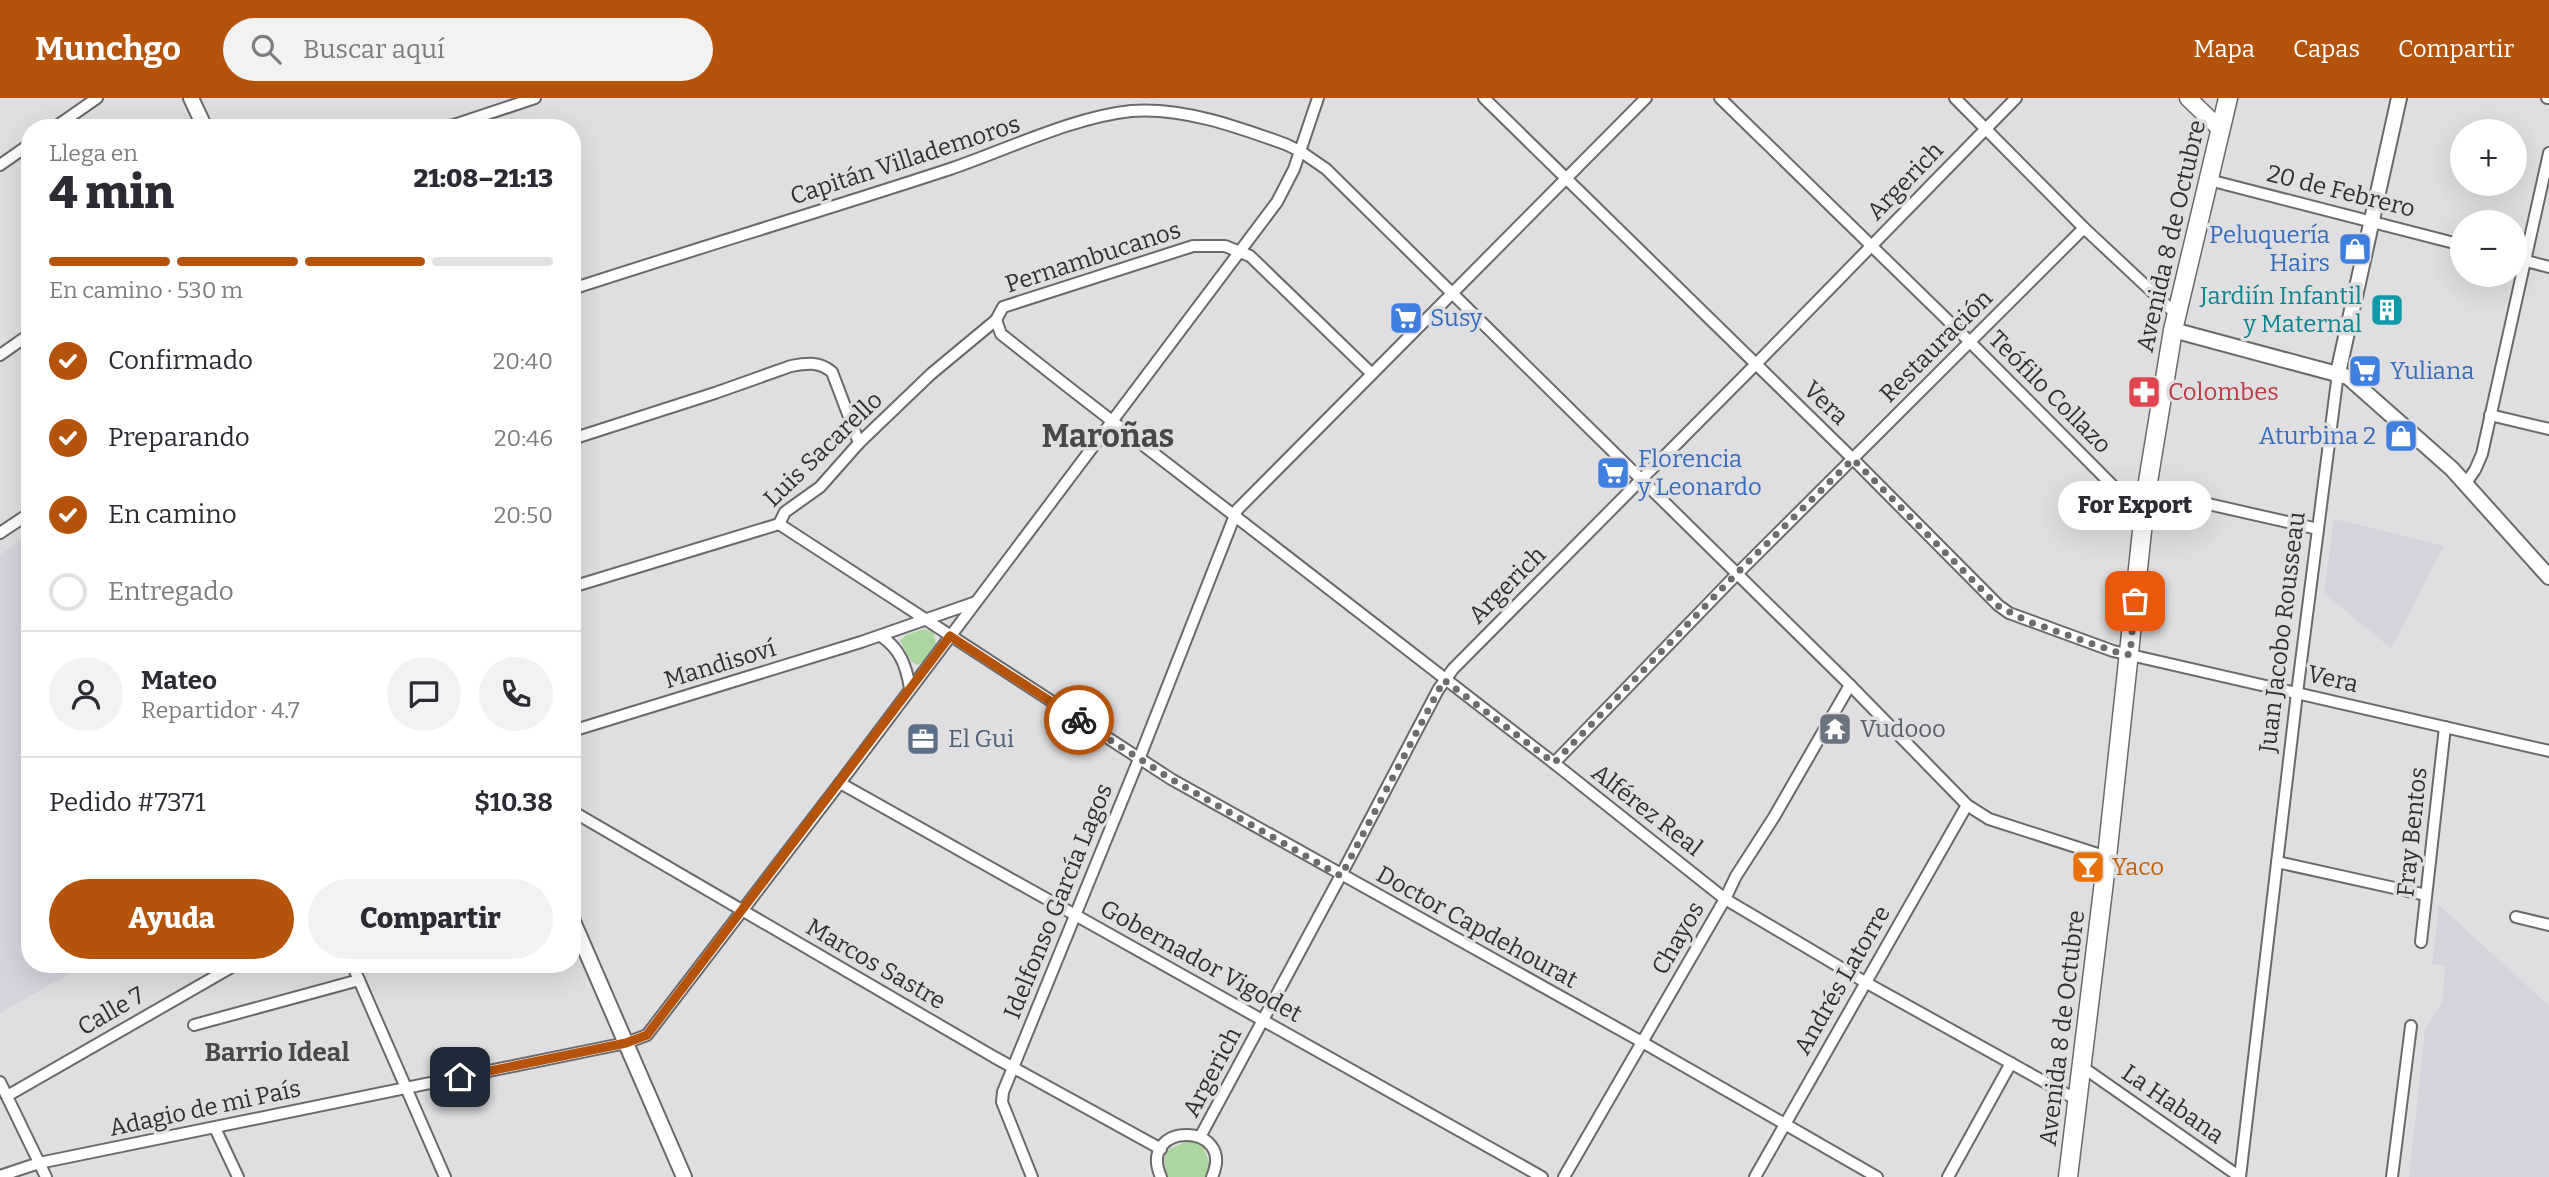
<!DOCTYPE html>
<html lang="es">
<meta charset="utf-8">
<style>
body{margin:0;font-family:Bitter,serif;background:#f2f2f3;color:#2b2b33;height:100vh;display:flex;flex-direction:column;font-size:26px;white-space:nowrap}
*{box-sizing:border-box;margin:0}
p{font-size:23px;color:#7c7c81}
.icon{flex:none;width:38px;height:38px;fill:none;stroke:currentColor;stroke-width:2;stroke-linecap:round;stroke-linejoin:round}
.map{position:relative;flex:1;overflow:hidden}
.details{position:absolute;left:21px;top:21px;width:560px;height:854px;display:flex;flex-direction:column;background:#fff;border-radius:28px;box-shadow:0 7px 28px #0002}
.details>*{flex:none}
.fabs{position:absolute;left:2450px;top:21px;display:grid;gap:14px}
.fabs a{display:grid;place-items:center;width:77px;height:77px;border-radius:50%;background:#fff;box-shadow:0 7px 28px #0002;font-size:35px}
.pin{position:absolute;display:grid;place-items:center;width:60px;height:60px;color:#fff;margin:-30px;border-radius:14px;box-shadow:0 4px 10px #0006}
.courier{position:absolute;display:grid;place-items:center;width:70px;height:70px;margin:-35px;border:5px solid #b45309;border-radius:50%;background:#fff;color:#222;box-shadow:0 2px 9px #0007}
.bubble{position:absolute;height:49px;border-radius:24px;background:#fff;box-shadow:0 7px 28px #0002;font-size:23px;font-weight:800;line-height:49px;text-align:center}
.summary em{font-style:normal;font-weight:800}
.summary div{display:flex;flex-direction:column-reverse}
.summary{display:flex;align-items:center;justify-content:space-between;height:119px;padding:0 28px}
h1{font-size:46px;font-weight:800;line-height:52px}
.bar{display:grid;grid-template-columns:repeat(4,1fr);gap:10px 7px;align-content:center;height:84px;padding:0 28px}
.bar i{height:9px;border-radius:5px;background:#e1e1e2}
.bar .on{background:#b45309}
.bar p{grid-column:span 4}
.line{display:flex;align-items:center;gap:18px;padding:0 28px;border-top:2px solid #e1e1e2}
.line div{flex:1}
.round{display:grid;place-items:center;flex:none;width:74px;height:74px;border-radius:37px;background:#f2f2f3}
ol{padding:0 28px;list-style:none}
li{display:flex;align-items:center;gap:21px;height:77px}
li p{margin-inline-start:auto}
li .icon{padding:7px;border-radius:50%;background:#b45309;color:#fff;stroke-width:4}
li:last-child{color:#7c7c81}
li i{width:38px;height:38px;border:4px solid #e1e1e2;border-radius:50%}
.cta{display:flex;gap:14px;margin-top:auto;padding:14px 28px}
.cta a{flex:1;height:80px;border-radius:42px;background:#b45309;color:#fff;font-size:28px;font-weight:800;line-height:80px;text-align:center}
.cta a+a{background:#f2f2f3;color:#2b2b33}
header{display:flex;align-items:center;gap:42px;box-sizing:border-box;height:98px;padding:0 35px;background:#b45309;color:#fff}
header strong{font-size:33px}
nav{display:flex;gap:38px;margin-inline-start:auto;font-size:24px}
.search{width:490px;height:63px;background:#f2f2f3;display:flex;align-items:center;gap:18px;box-sizing:border-box;padding:0 24px;border-radius:38px;color:#7c7c81;font-size:26px}
.map>svg:first-child{display:block}
.built{fill:#d4d4dd}
.green{fill:#acd59f}
.lines{fill:none;stroke-linecap:round;stroke-linejoin:round}
.minor-casing{stroke:#6a6a6c;stroke-width:14}
.tertiary-casing{stroke:#6a6a6c;stroke-width:18}
.secondary-casing{stroke:#6a6a6c;stroke-width:19}
.primary-casing{stroke:#6a6a6c;stroke-width:21}
.minor{stroke:#fff;stroke-width:10}
.tertiary{stroke:#fff;stroke-width:14}
.secondary{stroke:#fff;stroke-width:16}
.primary{stroke:#fff;stroke-width:18}
.done{stroke:#6d6d6f;stroke-width:7;stroke-dasharray:0 12.6}
.route{stroke:#b45309;stroke-width:9}
.labels{text-anchor:middle;stroke-width:7;stroke-linejoin:round;paint-order:stroke}
.street-label{font-size:24px;fill:#303031;stroke:#dfdfe1}
.shop-label{font-size:24px;fill:#366cbe;stroke:#dfdfe1;text-anchor:start}
.culture-label{font-size:24px;fill:#0d838f;stroke:#dfdfe1;text-anchor:end}
.health-label{font-size:24px;fill:#be3a42;stroke:#dfdfe1;text-anchor:start}
.worship-label{font-size:24px;fill:#5b616d;stroke:#dfdfe1;text-anchor:start}
.service-label{font-size:24px;fill:#4e5e75;stroke:#dfdfe1;text-anchor:start}
.food-label{font-size:24px;fill:#c56008;stroke:#dfdfe1;text-anchor:start}
.neighbourhood-label{font-size:26px;font-weight:bold;fill:#48484a;stroke:#dfdfe1}
.district-label{font-size:32px;font-weight:bold;fill:#48484a;stroke:#dfdfe1}
</style>
<header>
<strong>Munchgo</strong>
<div class="search"><svg class="icon" aria-label="search" viewBox="0 0 24 24"><circle cx="10" cy="10" r="6"/><path d="M15 15l6 6"/></svg>Buscar aquí</div>
<nav><a>Mapa</a><a>Capas</a><a>Compartir</a></nav>
</header>
<div class="map">
<svg width="2549" height="1079" viewBox="0 0 2549 1079">
<rect width="100%" height="100%" fill="#dfdfe1"/>
<g class="built">
<polygon points="2334,421 2444,448 2391,550 2324,495"/>
<polygon points="30,435 30,866 86,866 0,915 0,457"/>
<polygon points="2439,807 2549,908 2549,1079 2409,1079 2425,932 2442,905 2445,868 2432,866"/>
</g>
<g class="green">
<polygon points="924,531 933,534 936,545 923,564 917,567 911,563 900,543 906,537"/>
<polygon points="1190,1042 1203,1048 1210,1067 1208,1079 1167,1079 1164,1061 1167,1052"/>
</g>
<g class="lines">
<defs>
<g id="minor">
<polyline points="1484,0 1853,361 1998,507 2009,515 2113,553 2549,653"/>
<polyline points="1720,0 1970,244 2118,393 2134,397 2164,396 2318,431"/>
<polyline points="1955,0 2084,130 2177,217"/>
<polyline points="2547,0 2549,0"/>
<polyline points="54,30 97,0"/>
<polyline points="445,30 535,0"/>
<polyline points="0,67 30,46"/>
<polyline points="2209,82 2462,147"/>
<polyline points="2515,160 2549,169"/>
<path d="M572,191C698,150 825,112 950,71C1006,52 1073,19 1131,13C1183,9 1238,29 1285,46L1300,53L1326,71L1850,587L1967,707L1989,721L2107,759"/>
<polyline points="996,222 1001,236 1072,292 1554,665 1725,801 1865,884 2077,1002"/>
<polyline points="0,257 30,236"/>
<polyline points="2490,317 2549,331"/>
<path d="M572,341L715,295L791,268C806,265 819,263 832,274L859,345"/>
<polyline points="2466,385 2475,372 2482,356 2549,55"/>
<polyline points="779,426 1171,681 1642,944 1877,1079"/>
<polyline points="779,426 785,414 820,389 859,345 931,276 996,222 1003,209 1193,148 1225,148 1250,158 1371,275"/>
<polyline points="0,435 30,415"/>
<polyline points="572,489 779,426"/>
<path d="M881,538C900,551 906,567 910,590"/>
<polyline points="572,633 861,544 976,504"/>
<polyline points="1554,665 1737,476 2084,130"/>
<polyline points="840,685 1542,1079"/>
<polyline points="572,713 994,959 1161,1051"/>
<polyline points="2277,764 2426,797"/>
<polyline points="2516,819 2549,827"/>
<polyline points="2421,844 2445,629"/>
<polyline points="352,866 445,1079"/>
<polyline points="194,927 359,882"/>
<polyline points="2081,968 2240,1079"/>
<polyline points="0,984 46,1079"/>
<polyline points="7,998 237,866"/>
<polyline points="215,1030 238,1079"/>
<polyline points="1200,1039 1341,777 1438,592 1453,571 1756,266 2016,0"/>
<polyline points="0,1078 39,1065 626,945 647,937 840,685 1277,104 1294,71 1318,0"/>
<polyline points="1032,1079 1002,1004 1003,994 1139,661 1237,412 1646,0"/>
<path d="M1161,1079C1136,1023 1237,1023 1212,1079"/>
<polyline points="1564,1079 1725,801 1736,778 1774,719 1850,587"/>
<polyline points="1755,1079 1967,707"/>
<polyline points="1948,1079 2011,965"/>
<polyline points="2240,1079 2297,595 2338,275"/>
<polyline points="2392,1079 2411,928"/>
</g>
<g id="tertiary">
<polyline points="191,0 205,30"/>
<polyline points="2173,232 2348,279 2452,371 2549,479"/>
<polyline points="2338,275 2399,0"/>
<polyline points="572,821 684,1079"/>
</g>
<polyline id="secondary" points="2188,0 2220,31"/>
<polyline id="primary" points="2068,1079 2107,759 2146,396 2173,232 2228,0"/>
</defs>
<use href="#minor" class="minor-casing"/>
<use href="#tertiary" class="tertiary-casing"/>
<use href="#secondary" class="secondary-casing"/>
<use href="#primary" class="primary-casing"/>
<use href="#minor" class="minor"/>
<use href="#tertiary" class="tertiary"/>
<use href="#secondary" class="secondary"/>
<use href="#primary" class="primary"/>
</g>
<g class="lines">
<polyline class="done" points="1079,622 1171,681 1341,778 1444,582 1554,665 1737,475 1853,361 1998,508 2027,523 2113,553 2130,557 2135,503"/>
<polyline class="route" points="460,979 626,945 647,937 950,538 1079,622"/>
</g>
<defs>
<symbol id="shop-square" viewBox="-11 -11 22 22"><rect x="-9" y="-9" width="18" height="18" rx="4" fill="#3f7fe0" stroke="#dfdfe1"/><path d="M-5-2.5h2.3a2.7 3.5 0 0 1 5.4 0H5L5.5 6h-11ZM-1.5-2.5h3a1.5 2.3 0 0 0-3 0Z" fill="#fff"/></symbol>
<symbol id="building-square" viewBox="-11 -11 22 22"><rect x="-9" y="-9" width="18" height="18" rx="4" fill="#0f9aa8" stroke="#dfdfe1"/><path d="M-4-6H4V6H1V3H-1V6H-4ZM-2.5-4.3h1.7v1.8h-1.7ZM.8-4.3h1.7v1.8H.8ZM-2.5-1h1.7V.8h-1.7ZM.8-1h1.7V.8H.8Z" fill="#fff"/></symbol>
<symbol id="supermarket-square" viewBox="-11 -11 22 22"><rect x="-9" y="-9" width="18" height="18" rx="4" fill="#3f7fe0" stroke="#dfdfe1"/><path d="M-6-5.5h2.5l.6 2H6L4.5 2H-2.5L-4.4-4H-6ZM-1.5 3.2a1.3 1.3 0 1 0 .1 0ZM3 3.2a1.3 1.3 0 1 0 .1 0Z" fill="#fff"/></symbol>
<symbol id="pharmacy-square" viewBox="-11 -11 22 22"><rect x="-9" y="-9" width="18" height="18" rx="4" fill="#e0444e" stroke="#dfdfe1"/><path d="M-2-6h4v4h4v4h-4v4h-4v-4h-4v-4h4Z" fill="#fff"/></symbol>
<symbol id="temple-square" viewBox="-11 -11 22 22"><rect x="-9" y="-9" width="18" height="18" rx="4" fill="#6b7280" stroke="#dfdfe1"/><path d="M0-6L5-2H3V0L6.5 2.5H4V6H1.5V3h-3V6H-4V2.5H-6.5L-3 0V-2H-5Z" fill="#fff"/></symbol>
<symbol id="office-square" viewBox="-11 -11 22 22"><rect x="-9" y="-9" width="18" height="18" rx="4" fill="#5c6f8a" stroke="#dfdfe1"/><path d="M-6-3h4V-5.5h4V-3h4V5H-6ZM-1-4.5V-3h2v-1.5ZM-6 0V1H6V0Z" fill="#fff"/></symbol>
<symbol id="bar-square" viewBox="-11 -11 22 22"><rect x="-9" y="-9" width="18" height="18" rx="4" fill="#e8710a" stroke="#dfdfe1"/><path d="M-6-5H6L.8 .8V4.5H3.5V6h-7V4.5H-.8V.8Z" fill="#fff"/></symbol>
</defs>
<g fill-rule="evenodd">
<use href="#shop-square" x="2336" y="132" width="38" height="38"/>
<use href="#building-square" x="2368" y="193" width="38" height="38"/>
<use href="#supermarket-square" x="1387" y="201" width="38" height="38"/>
<use href="#supermarket-square" x="2346" y="254" width="38" height="38"/>
<use href="#pharmacy-square" x="2125" y="275" width="38" height="38"/>
<use href="#shop-square" x="2382" y="319" width="38" height="38"/>
<use href="#supermarket-square" x="1594" y="356" width="38" height="38"/>
<use href="#temple-square" x="1816" y="612" width="38" height="38"/>
<use href="#office-square" x="904" y="622" width="38" height="38"/>
<use href="#bar-square" x="2069" y="750" width="38" height="38"/>
</g>
<g class="labels">
<g class="street-label">
<text transform="translate(905 62) rotate(-18)" y="8">Capitán Villademoros</text>
<text transform="translate(1905 83) rotate(-46)" y="8">Argerich</text>
<text transform="translate(2341 93) rotate(14)" y="8">20 de Febrero</text>
<text transform="translate(2171 138) rotate(-77)" y="8">Avenida 8 de Octubre</text>
<text transform="translate(1093 159) rotate(-18)" y="8">Pernambucanos</text>
<text transform="translate(1936 248) rotate(-45)" y="8">Restauración</text>
<text transform="translate(2050 294) rotate(45)" y="8">Teófilo Collazo</text>
<text transform="translate(1826 305) rotate(44)" y="8">Vera</text>
<text transform="translate(823 351) rotate(-44)" y="8">Luis Sacarello</text>
<text transform="translate(1507 487) rotate(-45)" y="8">Argerich</text>
<text transform="translate(2282 534) rotate(-83)" y="8">Juan Jacobo Rousseau</text>
<text transform="translate(720 566) rotate(-17)" y="8">Mandisoví</text>
<text transform="translate(2333 581) rotate(13)" y="8">Vera</text>
<text transform="translate(1647 712) rotate(38)" y="8">Alférez Real</text>
<text transform="translate(2412 734) rotate(-84)" y="8">Fray Bentos</text>
<text transform="translate(1058 803) rotate(-68)" y="8">Idelfonso García Lagos</text>
<text transform="translate(1477 829) rotate(29)" y="8">Doctor Capdehourat</text>
<text transform="translate(1678 840) rotate(-60)" y="8">Chayos</text>
<text transform="translate(1201 863) rotate(29)" y="8">Gobernador Vigodet</text>
<text transform="translate(876 866) rotate(30)" y="8">Marcos Sastre</text>
<text transform="translate(1842 882) rotate(-60)" y="8">Andrés Latorre</text>
<text transform="translate(111 913) rotate(-30)" y="8">Calle 7</text>
<text transform="translate(2062 930) rotate(-83)" y="8">Avenida 8 de Octubre</text>
<text transform="translate(1212 974) rotate(-62)" y="8">Argerich</text>
<text transform="translate(2173 1006) rotate(35)" y="8">La Habana</text>
<text transform="translate(205 1010) rotate(-12)" y="8">Adagio de mi País</text>
</g>
<g class="shop-label">
<text x="2330" y="145" text-anchor="end">Peluquería<tspan x="2330" dy="28">Hairs</tspan></text>
<text x="1430" y="228">Susy</text>
<text x="2390" y="281">Yuliana</text>
<text x="2376" y="346" text-anchor="end">Aturbina 2</text>
<text x="1638" y="369">Florencia<tspan x="1638" dy="28">y Leonardo</tspan></text>
</g>
<g class="culture-label">
<text x="2362" y="206">Jardiín Infantil<tspan x="2362" dy="28">y Maternal</tspan></text>
</g>
<g class="health-label">
<text x="2168" y="302">Colombes</text>
</g>
<g class="worship-label">
<text x="1860" y="639">Vudooo</text>
</g>
<g class="service-label">
<text x="948" y="649">El Gui</text>
</g>
<g class="food-label">
<text x="2112" y="777">Yaco</text>
</g>
<g class="neighbourhood-label">
<text x="277" y="963">Barrio Ideal</text>
</g>
<g class="district-label">
<text x="1108" y="349">Maroñas</text>
</g>
</g>
</svg>
<div class="fabs">
<a>+</a>
<a>−</a>
</div>
<div class="pin" style="left:2135px;top:503px;background:#ea580c"><svg class="icon" aria-label="bag" viewBox="0 0 24 24"><path d="M5 8h14l-1 12H6zM9 8a3 3 0 0 1 6 0"/></svg></div>
<div class="pin" style="left:460px;top:979px;background:#1f2937"><svg class="icon" aria-label="home" viewBox="0 0 24 24"><path d="M3 11l9-7 9 7M6 9v11h12V9"/></svg></div>
<div class="courier" style="left:1079px;top:622px"><svg class="icon" aria-label="bike" viewBox="0 0 24 24"><circle cx="6" cy="16" r="4"/><circle cx="18" cy="16" r="4"/><path d="M6 16l4-8h5l3 8M10 8l3 8H6M13 5h3"/></svg></div>
<div class="bubble" style="left:2058px;top:383px;width:154px">For Export</div>
<section class="details">
<div class="summary"><div><h1>4 min</h1><p>Llega en</p></div><em>21:08–21:13</em></div>
<div class="bar"><i class="on"></i><i class="on"></i><i class="on"></i><i></i><p>En camino · 530 m</p></div>
<ol>
<li><svg class="icon" aria-label="check" viewBox="0 0 24 24"><path d="M5 12l5 5 9-10"/></svg>Confirmado<p>20:40</p></li>
<li><svg class="icon" aria-label="check" viewBox="0 0 24 24"><path d="M5 12l5 5 9-10"/></svg>Preparando<p>20:46</p></li>
<li><svg class="icon" aria-label="check" viewBox="0 0 24 24"><path d="M5 12l5 5 9-10"/></svg>En camino<p>20:50</p></li>
<li><i></i>Entregado</li>
</ol>
<div class="line" style="height:126px"><a class="round"><svg class="icon" aria-label="person" viewBox="0 0 24 24"><circle cx="12" cy="8" r="4"/><path d="M4 21q1-7 8-7t8 7"/></svg></a><div><b>Mateo</b><p>Repartidor · 4.7</p></div><a class="round"><svg class="icon" aria-label="chat" viewBox="0 0 24 24"><path d="M4 5h16v11H9l-5 4z"/></svg></a><a class="round"><svg class="icon" aria-label="phone" viewBox="0 0 24 24"><path d="M5 4h4l2 5-3 2q2 4 5 5l2-3 5 2v4C11 20 4 13 5 4z"/></svg></a></div>
<div class="line" style="height:91px"><div>Pedido #7371</div><b>$10.38</b></div>
<div class="cta"><a>Ayuda</a><a>Compartir</a></div>
</section>
</div>
